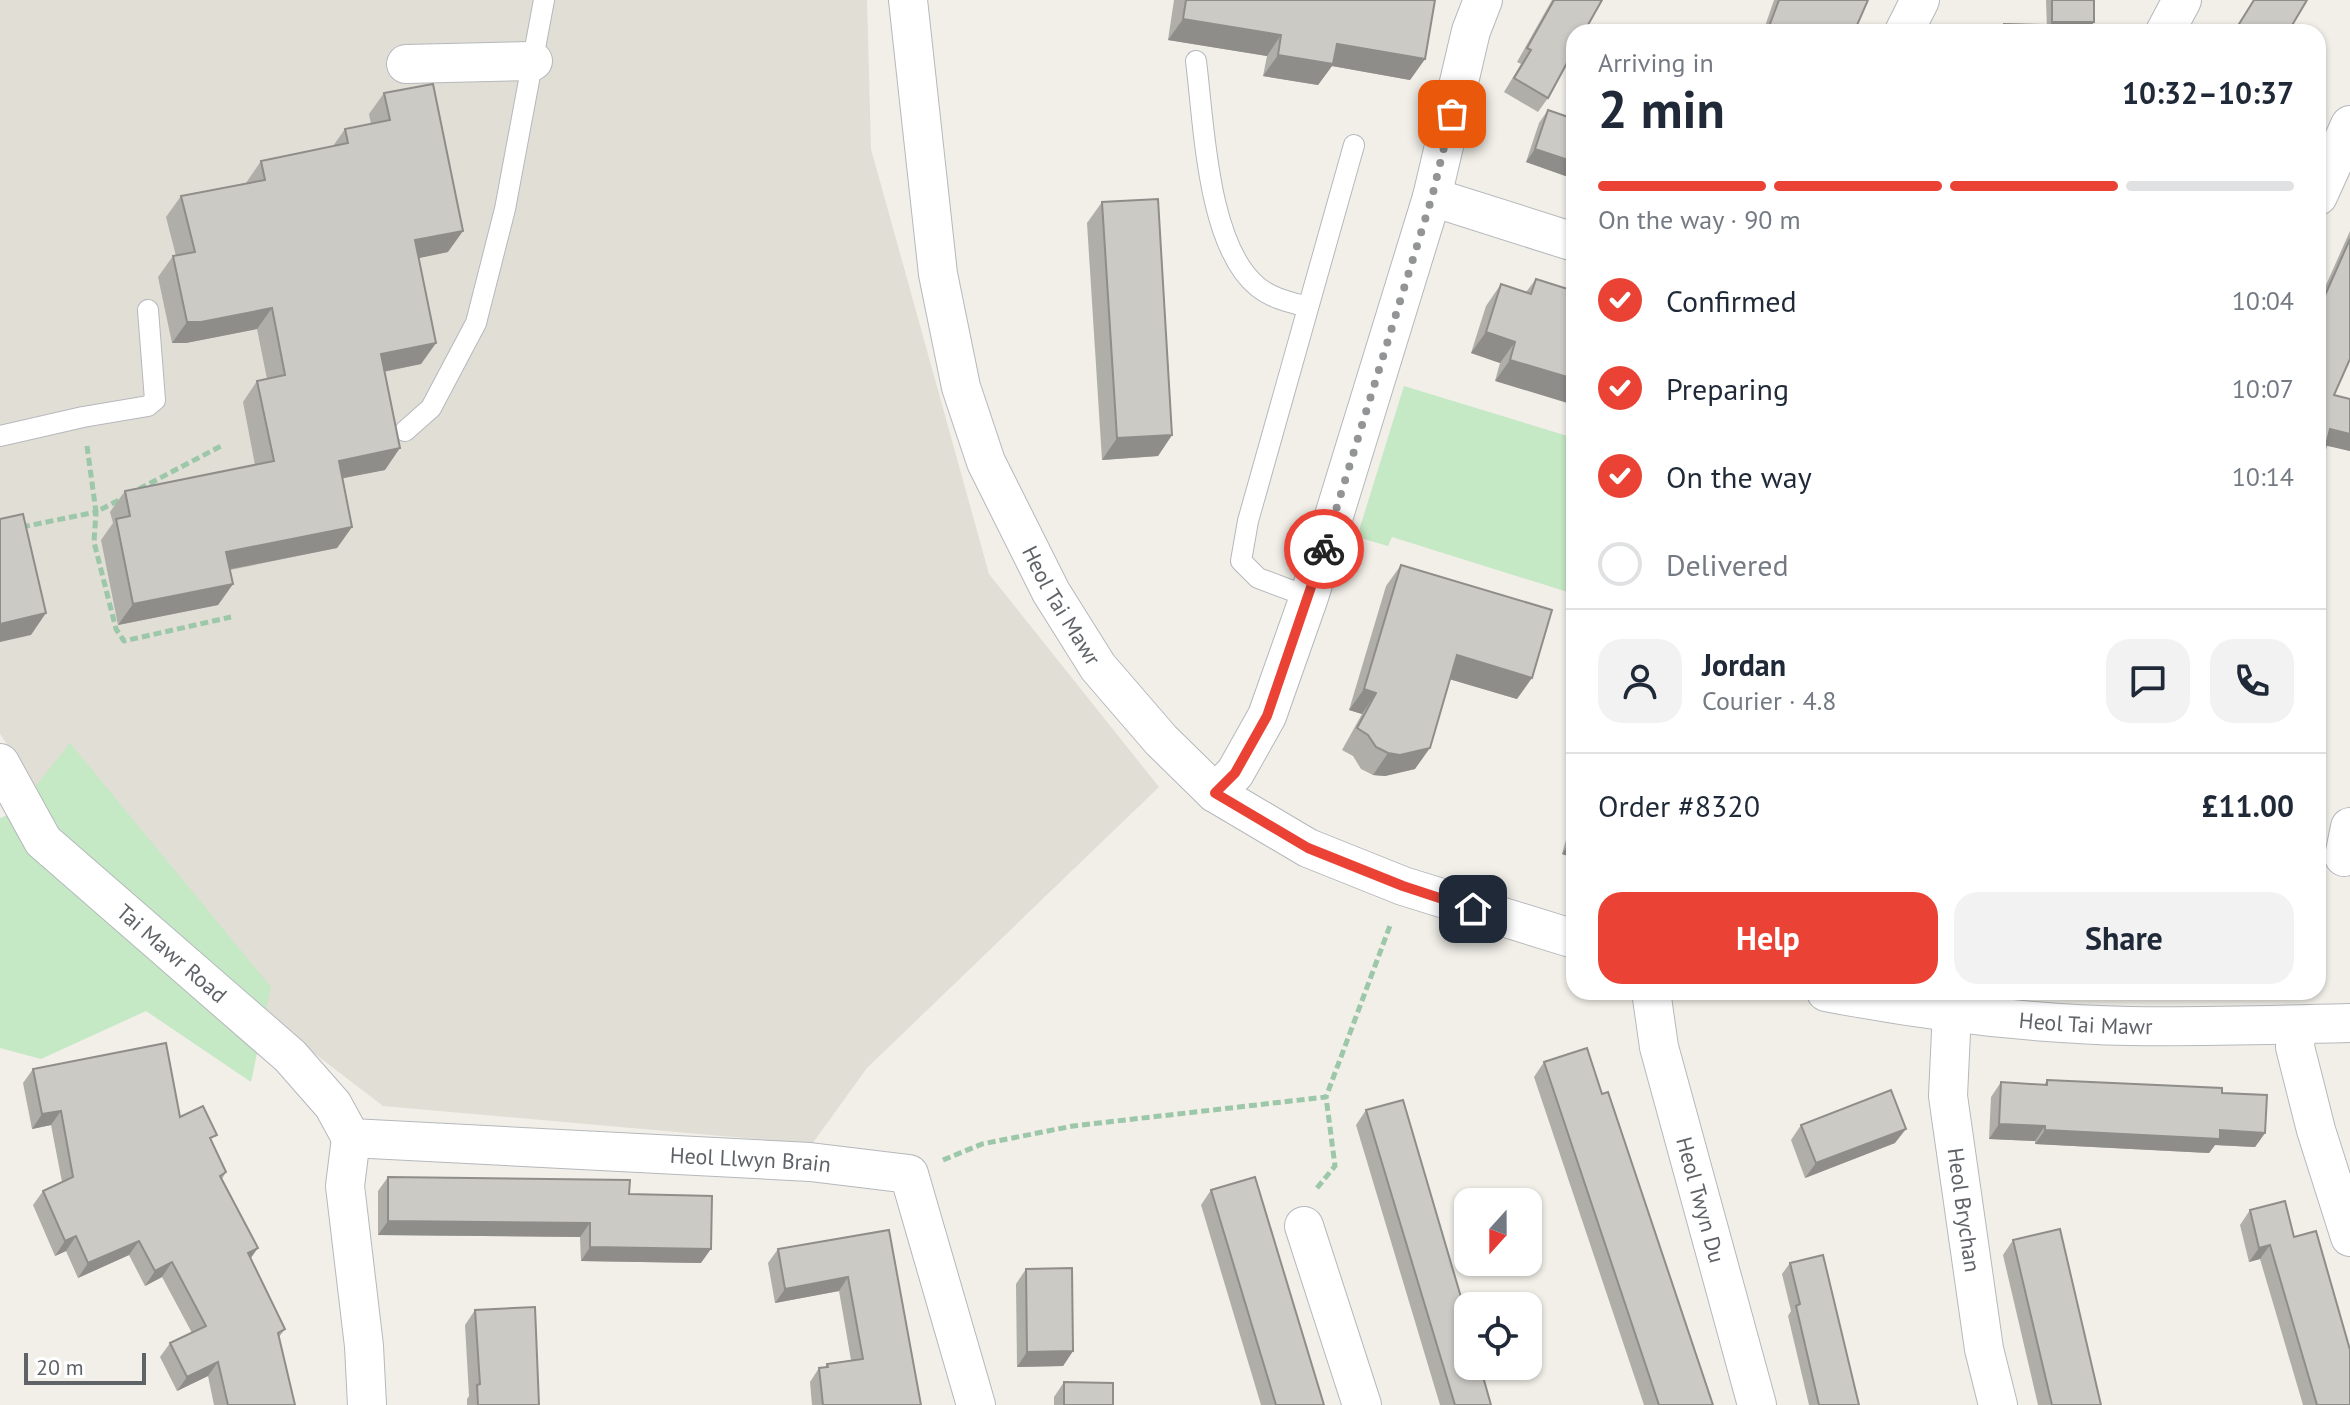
<!DOCTYPE html>
<meta charset="utf-8">
<style>
body{margin:0;font-family:"PT Sans",sans-serif;background:#f2f2f3;color:#1f2937;height:100vh;display:flex;flex-direction:column;font-size:30px;white-space:nowrap}
*{box-sizing:border-box;margin:0}
p{font-size:26px;color:#747a83}
.icon{flex:none;width:44px;height:44px;fill:none;stroke:currentColor;stroke-width:2;stroke-linecap:round;stroke-linejoin:round}
.map{position:relative;flex:1;overflow:hidden}
.panel{position:absolute;left:1566px;top:24px;width:760px;height:976px;display:flex;flex-direction:column;background:#fff;border-radius:24px;box-shadow:0 2px 6px #0004}
.panel>*{flex:none}
.needle{width:52px;rotate:201deg}
.buttons{position:absolute;left:1454px;top:1188px;display:grid;gap:16px}
.buttons a{display:grid;place-items:center;width:88px;height:88px;border-radius:16px;background:#fff;box-shadow:0 2px 6px #0004;font-size:40px}
.scale{position:absolute;left:24px;bottom:20px;width:122px;box-sizing:border-box;padding-left:8px;border:4px solid #5f6368;border-top:0;font-size:22px;line-height:28px;white-space:nowrap;color:#5f6368;-webkit-text-stroke:6px #fff;paint-order:stroke}
.pin{position:absolute;display:grid;place-items:center;width:68px;height:68px;color:#fff;margin:-34px;border-radius:16px;box-shadow:0 4px 12px #0006}
.courier{position:absolute;display:grid;place-items:center;width:80px;height:80px;margin:-40px;border:6px solid #ea4335;border-radius:50%;background:#fff;color:#222;box-shadow:0 2px 10px #0007}
.summary em{font-style:normal;font-weight:800}
.summary div{display:flex;flex-direction:column-reverse}
.summary{display:flex;align-items:center;justify-content:space-between;height:136px;padding:0 32px}
h1{font-size:52px;font-weight:800;line-height:60px}
.bar{display:grid;grid-template-columns:repeat(4,1fr);gap:12px 8px;align-content:center;height:96px;padding:0 32px}
.bar i{height:10px;border-radius:6px;background:#e0e1e3}
.bar .selected{background:#ea4335}
.bar p{grid-column:span 4}
.line{display:flex;align-items:center;gap:20px;padding:0 32px;border-top:2px solid #e0e1e3}
.line div{flex:1}
.round{display:grid;place-items:center;flex:none;width:84px;height:84px;border-radius:24px;background:#f2f2f3}
ol{padding:0 32px;list-style:none}
li{display:flex;align-items:center;gap:24px;height:88px}
li p{margin-inline-start:auto}
li .icon{padding:8px;border-radius:50%;background:#ea4335;color:#fff;stroke-width:4}
li:last-child{color:#747a83}
li i{width:44px;height:44px;border:4px solid #e0e1e3;border-radius:50%}
.button{display:flex;gap:16px;margin-top:auto;padding:16px 32px}
.button a{flex:1;height:92px;border-radius:24px;background:#ea4335;color:#fff;font-size:32px;font-weight:800;line-height:92px;text-align:center}
.button a+a{background:#f2f2f3;color:#1f2937}
.map>svg:first-child{display:block}
.education{fill:#e1ded6}
.green{fill:#c5e8c5}
.lines{fill:none;stroke-linecap:round;stroke-linejoin:round}
.lane-casing{stroke:#b5b8bc;stroke-width:22}
.street-casing{stroke:#b5b8bc;stroke-width:40}
.path{stroke:#9cc7a9;stroke-width:5;stroke-dasharray:8 4;stroke-linecap:butt}
.lane{stroke:#fff;stroke-width:20}
.street{stroke:#fff;stroke-width:38}
.wall{fill:#afaea9}
.shaded-wall{fill:#8f8d8a}
.building{fill:#cccac5;stroke:#8f8d8a;stroke-width:2}
.done{stroke:#929495;stroke-width:8;stroke-dasharray:0 14.4}
.route{stroke:#ea4335;stroke-width:10}
.labels{text-anchor:middle;stroke-width:6;stroke-linejoin:round;paint-order:stroke}
.street-label{font-size:22px;fill:#5f6368;stroke:#fff}
</style>
<div class="map">
<svg width="2350" height="1405" viewBox="0 0 2350 1405">
<rect width="100%" height="100%" fill="#f1efe8"/>
<polygon class="education" points="0,0 867,0 871,149 989,574 1159,787 867,1068 812,1144 383,1106 255,1008 85,860 0,734"/>
<g class="green">
<polygon points="1404,386 1574,438 1574,594 1392,537 1388,546 1357,537"/>
<polygon points="70,743 271,987 251,1082 146,1011 41,1059 0,1048 0,818 15,812"/>
</g>
<g class="lines">
<defs>
<g id="lane">
<path d="M1196,61C1204,123 1207,246 1258,287C1273,299 1290,302 1308,307"/>
<polyline points="405,431 431,408 476,323 505,209 544,0"/>
<polyline points="0,436 83,417 148,406 155,400 148,310"/>
<polyline points="1309,597 1258,578 1241,561 1248,521 1354,145"/>
</g>
<g id="street">
<path id="s1" d="M908,0L938,274L961,387L986,462L1051,592L1098,667L1161,740L1215,793L1308,848L1403,886L1574,939"/>
<polyline points="1904,32 1920,0"/>
<polyline points="2165,32 2182,0"/>
<polyline points="406,64 533,61"/>
<polyline points="2318,196 2350,125"/>
<polyline points="1432,197 1574,242"/>
<path id="s2" d="M0,763L43,841L290,1056L333,1105L351,1138"/>
<polyline points="1215,793 1235,773 1267,716 1309,597 1432,197 1471,31 1483,0"/>
<polyline points="2344,857 2350,827"/>
<path id="s3" d="M1653,992L1652,998L1659,1047L1757,1405"/>
<path id="s4" d="M1826,992C1925,1011 2028,1024 2130,1026C2203,1027 2277,1025 2350,1023"/>
<path id="s5" d="M1952,1011L1948,1096L1984,1349L1998,1405"/>
<polyline points="2297,1025 2295,1047 2316,1130 2350,1237"/>
<path id="s6" d="M351,1138L810,1162L909,1174L976,1405"/>
<polyline points="351,1138 345,1186 364,1346 367,1405"/>
<polyline points="1304,1226 1362,1405"/>
</g>
</defs>
<use href="#lane" class="lane-casing"/>
<use href="#street" class="street-casing"/>
<g class="path">
<polyline points="87,446 96,512 123,498"/>
<polyline points="139,489 223,445"/>
<polyline points="22,527 96,512 94,542 116,629 124,641 231,617"/>
<polyline points="943,1160 982,1144 1073,1126 1326,1097 1391,923"/>
<polyline points="1317,1188 1335,1166 1326,1097"/>
</g>
<use href="#lane" class="lane"/>
<use href="#street" class="street"/>
</g>
<g class="wall">
<polygon points="1174,0 1435,0 1425,59 1410,80 1332,66 1318,85 1263,76 1267,56 1168,40"/>
<polygon points="1552,0 1602,0 1548,98 1538,112 1504,92 1521,64 1517,62"/>
<polygon points="1774,0 1868,0 1854,32 1763,32"/>
<polygon points="2046,0 2094,0 2094,22 2089,29 2047,30"/>
<polygon points="384,93 448,252 419,258 436,343 421,364 384,372 385,470 342,478 352,527 337,548 230,570 233,584 218,605 118,625 101,540 113,523 110,512 125,491 255,465 243,402 257,381 267,379 257,329 186,343 172,343 158,277 173,256 176,256 166,217 181,196 246,183 261,161 333,146 345,129 371,124 369,114"/>
<polygon points="1548,110 1574,119 1574,179 1526,162 1539,123"/>
<polygon points="1102,202 1172,435 1158,456 1102,460 1087,223"/>
<polygon points="2350,231 2350,359 2334,395 2350,451 2326,445 2318,478 2318,303"/>
<polygon points="1536,279 1574,291 1495,381 1500,363 1471,353 1486,306 1501,284 1526,292"/>
<polygon points="1401,565 1517,699 1450,679 1415,769 1385,776 1373,775 1361,769 1353,756 1342,750 1362,714 1349,710 1386,586"/>
<polygon points="1574,812 1574,858 1562,854"/>
<polygon points="1544,1062 1602,1094 1713,1405 1644,1405 1534,1077"/>
<polygon points="33,1069 180,1117 212,1143 226,1172 222,1179 251,1259 285,1329 279,1337 295,1405 214,1405 208,1376 177,1391 160,1357 170,1343 192,1333 162,1277 145,1286 129,1255 78,1278 66,1251 55,1256 33,1205 43,1191 62,1182 51,1125 32,1129 23,1083"/>
<polygon points="2047,1080 2222,1093 2265,1133 2255,1147 2215,1145 2209,1153 2035,1144 2035,1141 1989,1139 1991,1097 2001,1082 2044,1085"/>
<polygon points="1366,1110 1468,1366 1491,1405 1440,1405 1356,1125"/>
<polygon points="1801,1125 1895,1143 1805,1178 1791,1140"/>
<polygon points="388,1177 629,1194 701,1263 581,1261 580,1237 378,1235 378,1191"/>
<polygon points="1211,1190 1324,1405 1261,1405 1201,1205"/>
<polygon points="2250,1210 2294,1237 2350,1405 2303,1405 2260,1259 2249,1262 2240,1225"/>
<polygon points="889,1230 921,1405 812,1405 810,1382 819,1368 825,1367 827,1364 851,1360 839,1291 775,1303 768,1263 778,1249"/>
<polygon points="2013,1240 2101,1405 2038,1405 2003,1255"/>
<polygon points="1790,1263 1859,1405 1809,1405 1788,1316 1791,1311 1782,1274"/>
<polygon points="1026,1269 1073,1351 1063,1366 1017,1367 1016,1284"/>
<polygon points="475,1310 539,1405 467,1405 467,1399 469,1396 465,1325"/>
<polygon points="1064,1382 1113,1405 1054,1405 1054,1397"/>
</g>
<g class="shaded-wall">
<polygon points="1183,19 1281,35 1267,56 1168,40"/>
<polygon points="2052,22 2094,22 2089,29 2047,30"/>
<polygon points="1337,44 1425,59 1410,80 1332,66 1318,85 1263,76 1278,55"/>
<polygon points="1535,149 1574,162 1574,179 1526,162"/>
<polygon points="463,231 448,252 400,262 415,240"/>
<polygon points="272,308 257,329 186,343 172,343 187,322"/>
<polygon points="1486,332 1515,342 1500,363 1471,353"/>
<polygon points="436,343 421,364 366,375 381,354"/>
<polygon points="1510,360 1574,379 1574,405 1495,381"/>
<polygon points="2330,429 2350,434 2350,451 2319,444"/>
<polygon points="1172,435 1158,456 1102,460 1117,438"/>
<polygon points="400,448 385,470 324,482 339,461"/>
<polygon points="352,527 337,548 211,573 226,552"/>
<polygon points="233,584 218,605 118,625 133,604"/>
<polygon points="46,613 31,635 0,642 0,624"/>
<polygon points="1457,655 1532,678 1517,699 1442,677"/>
<polygon points="1364,689 1376,693 1362,714 1349,710"/>
<polygon points="1430,748 1415,769 1385,776 1373,775 1388,753"/>
<polygon points="1574,837 1574,858 1562,854"/>
<polygon points="61,1111 51,1125 32,1129 42,1114"/>
<polygon points="1999,1124 2045,1126 2035,1141 1989,1139"/>
<polygon points="1906,1129 1895,1143 1805,1178 1816,1163"/>
<polygon points="2045,1130 2220,1130 2265,1133 2255,1147 2215,1145 2209,1153 2035,1144"/>
<polygon points="388,1221 590,1223 580,1237 378,1235"/>
<polygon points="76,1236 66,1251 55,1256 65,1241"/>
<polygon points="139,1241 129,1255 78,1278 88,1263"/>
<polygon points="2270,1245 2260,1259 2249,1262 2259,1248"/>
<polygon points="590,1247 711,1249 701,1263 581,1261"/>
<polygon points="258,1248 248,1262 248,1253"/>
<polygon points="172,1262 162,1277 145,1286 155,1271"/>
<polygon points="848,1277 839,1291 775,1303 785,1289"/>
<polygon points="1073,1351 1063,1366 1017,1367 1027,1352"/>
<polygon points="218,1362 208,1376 177,1391 187,1377"/>
</g>
<g class="building">
<polygon points="1186,0 1435,0 1425,59 1337,44 1333,64 1278,55 1281,35 1183,19"/>
<polygon points="1554,0 1602,0 1584,32 1574,32 1574,50 1548,98 1514,78 1531,50 1527,48"/>
<polygon points="1779,0 1868,0 1854,32 1767,32"/>
<rect x="2052" y="0" width="42" height="22"/>
<polygon points="2254,0 2307,0 2288,32 2234,32"/>
<polygon points="2004,24 2045,25 2045,32 2004,32"/>
<polygon points="433,84 463,231 415,240 436,343 381,354 400,448 339,461 352,527 226,552 233,584 133,604 116,519 130,516 125,491 274,461 257,381 285,375 272,308 201,322 187,322 173,256 195,252 181,196 265,180 261,161 348,143 345,129 390,120 384,93"/>
<polygon points="1548,110 1574,119 1574,162 1535,149"/>
<polygon points="1158,199 1172,435 1117,438 1102,202"/>
<polygon points="2350,239 2350,359 2334,395 2350,399 2350,434 2330,429 2318,478 2318,311"/>
<polygon points="1536,279 1574,291 1574,379 1510,360 1515,342 1486,332 1501,284 1531,294"/>
<polygon points="23,514 46,613 0,624 0,519"/>
<polygon points="1401,565 1552,610 1532,678 1457,655 1430,748 1400,755 1388,753 1376,747 1368,735 1357,728 1376,693 1364,689"/>
<polygon points="166,1043 180,1117 203,1106 217,1135 210,1138 226,1172 220,1176 258,1248 248,1253 285,1329 278,1333 295,1405 228,1405 218,1362 187,1377 170,1343 206,1326 172,1262 155,1271 139,1241 88,1263 76,1236 65,1241 43,1191 73,1177 61,1111 42,1114 33,1069"/>
<polygon points="1587,1048 1602,1094 1608,1092 1713,1405 1659,1405 1544,1062"/>
<polygon points="2047,1080 2222,1088 2222,1093 2267,1095 2265,1133 2220,1130 2220,1139 2045,1130 2045,1126 1999,1124 2001,1082 2047,1085"/>
<polygon points="1891,1090 1906,1129 1816,1163 1801,1125"/>
<polygon points="1403,1100 1468,1321 1468,1366 1480,1366 1491,1405 1455,1405 1366,1110"/>
<polygon points="388,1177 630,1180 629,1194 712,1196 711,1249 590,1247 590,1223 388,1221"/>
<polygon points="1255,1177 1324,1405 1276,1405 1211,1190"/>
<polygon points="2285,1201 2294,1237 2316,1231 2350,1350 2350,1405 2317,1405 2270,1245 2259,1248 2250,1210"/>
<polygon points="2060,1229 2101,1405 2052,1405 2013,1240"/>
<polygon points="889,1230 921,1405 823,1405 819,1368 828,1367 827,1364 863,1359 848,1277 785,1289 778,1249"/>
<polygon points="1823,1255 1859,1405 1819,1405 1796,1306 1800,1304 1790,1263"/>
<polygon points="1072,1268 1073,1351 1027,1352 1026,1269"/>
<polygon points="535,1307 539,1405 478,1405 477,1385 480,1384 475,1310"/>
<polygon points="1064,1382 1113,1383 1113,1405 1064,1405"/>
</g>
<g class="lines">
<polyline class="done" points="1324,549 1432,197 1452,114"/>
<polyline class="route" points="1324,549 1267,716 1235,773 1215,793 1308,848 1403,886 1473,909"/>
</g>
<g class="labels">
<g class="street-label">
<text dy="8" stroke="none"><textPath href="#s1" startOffset="632">Heol Tai Mawr</textPath></text>
<text dy="8" stroke="none"><textPath href="#s2" startOffset="260">Tai Mawr Road</textPath></text>
<text dy="8" stroke="none"><textPath href="#s4" startOffset="262">Heol Tai Mawr</textPath></text>
<text dy="8" stroke="none"><textPath href="#s6" startOffset="400">Heol Llwyn Brain</textPath></text>
<text dy="8" stroke="none"><textPath href="#s3" startOffset="214">Heol Twyn Du</textPath></text>
<text dy="8" stroke="none"><textPath href="#s5" startOffset="200">Heol Brychan</textPath></text>
</g>
</g>
</svg>
<div class="buttons">
<a><svg class="needle" viewBox="-14 -14 28 28"><path d="M0-13l5 13h-10z" fill="#e53935"/><path d="M0 13l5-13h-10z" fill="#747a83"/></svg></a>
<a><svg class="icon" aria-label="locate" viewBox="0 0 24 24"><circle cx="12" cy="12" r="6"/><path d="M12 2v4M12 18v4M2 12h4M18 12h4"/></svg></a>
</div>
<div class="scale">20 m</div>
<div class="pin" style="left:1452px;top:114px;background:#ea580c"><svg class="icon" aria-label="bag" viewBox="0 0 24 24"><path d="M5 8h14l-1 12H6zM9 8a3 3 0 0 1 6 0"/></svg></div>
<div class="pin" style="left:1473px;top:909px;background:#1f2937"><svg class="icon" aria-label="home" viewBox="0 0 24 24"><path d="M3 11l9-7 9 7M6 9v11h12V9"/></svg></div>
<div class="courier" style="left:1324px;top:549px"><svg class="icon" aria-label="bike" viewBox="0 0 24 24"><circle cx="6" cy="16" r="4"/><circle cx="18" cy="16" r="4"/><path d="M6 16l4-8h5l3 8M10 8l3 8H6M13 5h3"/></svg></div>
<section class="panel">
<div class="summary"><div><h1>2 min</h1><p>Arriving in</p></div><em>10:32–10:37</em></div>
<div class="bar"><i class="selected"></i><i class="selected"></i><i class="selected"></i><i></i><p>On the way · 90 m</p></div>
<ol>
<li><svg class="icon" aria-label="check" viewBox="0 0 24 24"><path d="M5 12l5 5 9-10"/></svg>Confirmed<p>10:04</p></li>
<li><svg class="icon" aria-label="check" viewBox="0 0 24 24"><path d="M5 12l5 5 9-10"/></svg>Preparing<p>10:07</p></li>
<li><svg class="icon" aria-label="check" viewBox="0 0 24 24"><path d="M5 12l5 5 9-10"/></svg>On the way<p>10:14</p></li>
<li><i></i>Delivered</li>
</ol>
<div class="line" style="height:144px"><a class="round"><svg class="icon" aria-label="person" viewBox="0 0 24 24"><circle cx="12" cy="8" r="4"/><path d="M4 21q1-7 8-7t8 7"/></svg></a><div><b>Jordan</b><p>Courier · 4.8</p></div><a class="round"><svg class="icon" aria-label="chat" viewBox="0 0 24 24"><path d="M4 5h16v11H9l-5 4z"/></svg></a><a class="round"><svg class="icon" aria-label="phone" viewBox="0 0 24 24"><path d="M5 4h4l2 5-3 2q2 4 5 5l2-3 5 2v4C11 20 4 13 5 4z"/></svg></a></div>
<div class="line" style="height:104px"><div>Order #8320</div><b>£11.00</b></div>
<div class="button"><a>Help</a><a>Share</a></div>
</section>
</div>
